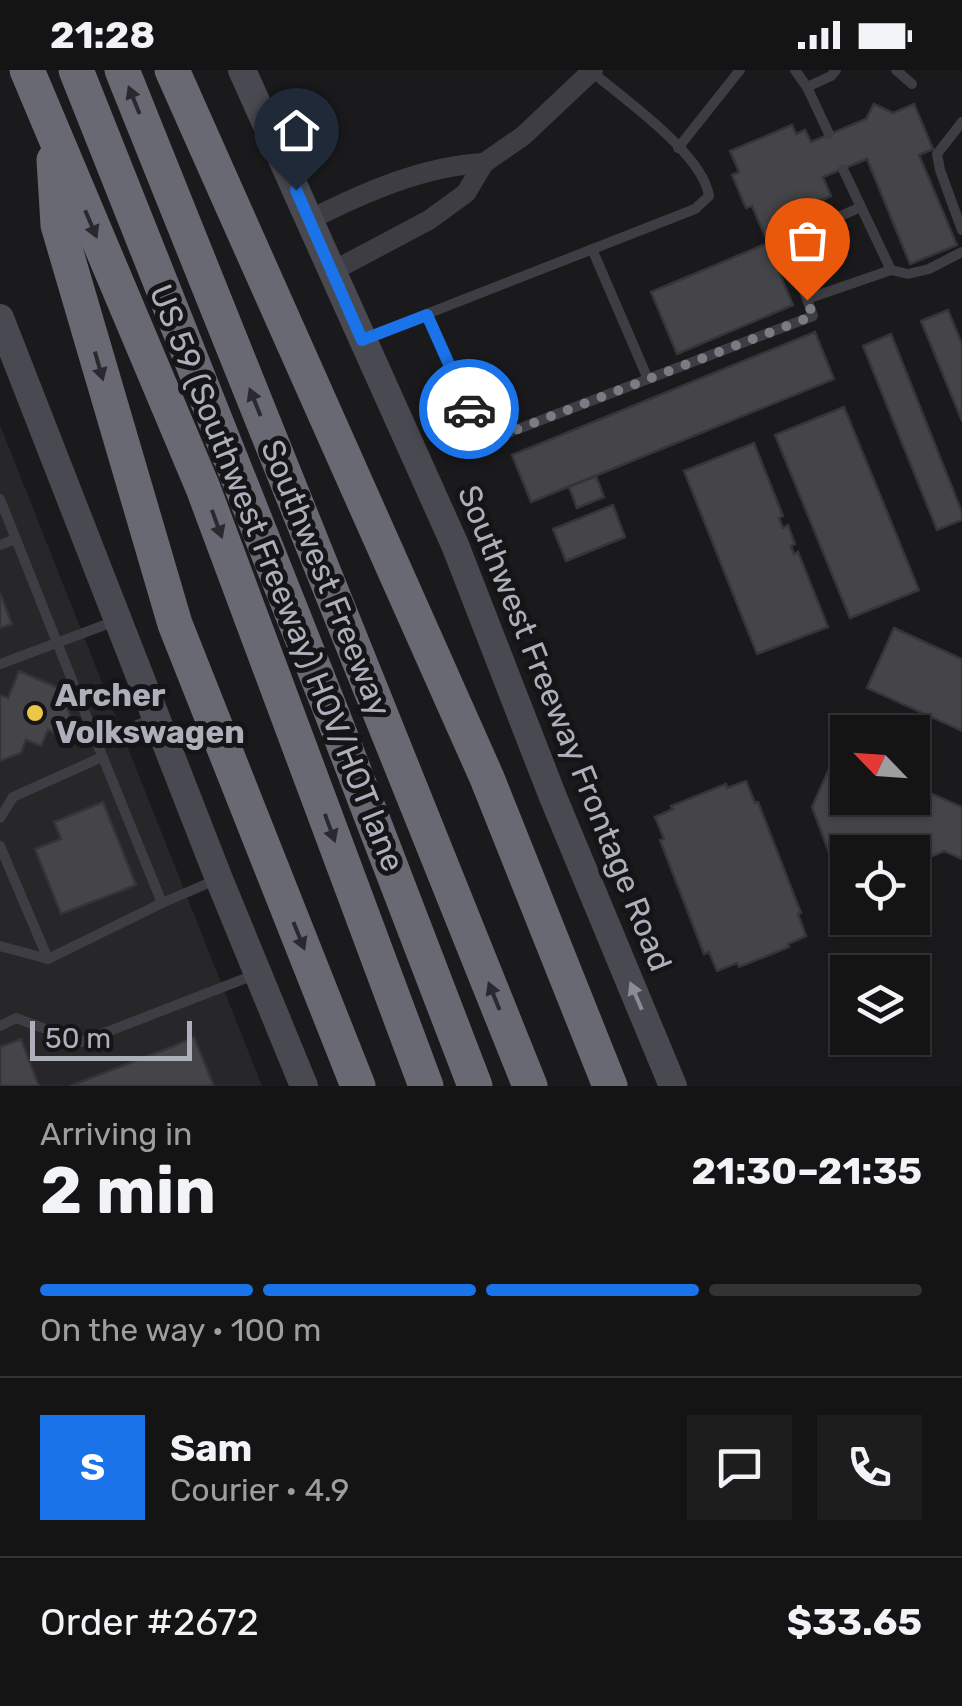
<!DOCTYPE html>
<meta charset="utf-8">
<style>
body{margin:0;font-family:Rubik,sans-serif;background:#1d1d1e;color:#f1f3f6;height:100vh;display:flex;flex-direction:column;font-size:38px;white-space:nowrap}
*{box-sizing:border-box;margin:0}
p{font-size:32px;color:#9d9ea0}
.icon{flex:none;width:55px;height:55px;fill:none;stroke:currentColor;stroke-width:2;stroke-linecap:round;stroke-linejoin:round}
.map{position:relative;height:1016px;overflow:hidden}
.drawer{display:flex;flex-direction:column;background:#141415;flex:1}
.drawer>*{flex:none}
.needle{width:65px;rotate:295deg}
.controls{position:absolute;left:830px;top:645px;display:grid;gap:20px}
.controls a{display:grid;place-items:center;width:100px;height:100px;border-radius:0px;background:#141415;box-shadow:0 2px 8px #0004,0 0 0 2px #333334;font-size:50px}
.scale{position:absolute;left:30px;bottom:25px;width:162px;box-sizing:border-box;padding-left:10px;border:5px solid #adb0bb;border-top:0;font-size:28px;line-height:35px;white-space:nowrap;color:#adb0bb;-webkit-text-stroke:8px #151517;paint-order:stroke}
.pin{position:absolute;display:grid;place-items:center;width:85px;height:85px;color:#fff;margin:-102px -42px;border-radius:50% 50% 50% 0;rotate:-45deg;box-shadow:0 0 10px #0007}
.pin .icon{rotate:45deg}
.courier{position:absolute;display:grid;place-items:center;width:100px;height:100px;margin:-50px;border:8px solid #1a73e8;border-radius:50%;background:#fff;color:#222;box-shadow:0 2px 12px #0007}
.head em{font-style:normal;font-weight:700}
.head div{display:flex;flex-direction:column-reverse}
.head{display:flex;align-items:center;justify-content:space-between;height:170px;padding:0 40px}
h1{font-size:65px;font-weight:700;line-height:75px}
.bar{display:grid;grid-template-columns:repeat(4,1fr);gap:15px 10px;align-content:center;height:120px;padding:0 40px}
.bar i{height:12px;border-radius:8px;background:#333334}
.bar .selected{background:#1a73e8}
.bar p{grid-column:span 4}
.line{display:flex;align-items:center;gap:25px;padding:0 40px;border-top:2px solid #333334}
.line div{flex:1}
.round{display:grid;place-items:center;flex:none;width:105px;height:105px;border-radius:0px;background:#1d1d1e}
.status{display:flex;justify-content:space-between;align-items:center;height:70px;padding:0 50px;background:#141415;direction:ltr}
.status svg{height:28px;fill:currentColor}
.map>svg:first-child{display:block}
.built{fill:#272629}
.building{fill:#454549;stroke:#353438;stroke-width:2.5}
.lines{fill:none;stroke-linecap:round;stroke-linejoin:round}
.lane{stroke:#3d3d43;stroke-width:10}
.street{stroke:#3d3d43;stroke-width:20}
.secondary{stroke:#494a51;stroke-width:28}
.highway{stroke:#686972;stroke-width:35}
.oneway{fill:#2a2a2e}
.oneway2{fill:#8a8c96}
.done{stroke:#7a7c83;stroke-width:10;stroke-dasharray:0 18}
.route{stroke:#1a73e8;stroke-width:12}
.poi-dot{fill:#eac744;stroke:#151517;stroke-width:4}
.labels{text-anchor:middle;stroke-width:10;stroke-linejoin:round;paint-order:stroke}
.street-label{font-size:32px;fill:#adb0bb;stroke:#151517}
.poi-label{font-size:32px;font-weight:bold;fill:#adb0bb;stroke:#151517;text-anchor:start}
</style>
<div class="status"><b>21:28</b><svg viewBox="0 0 49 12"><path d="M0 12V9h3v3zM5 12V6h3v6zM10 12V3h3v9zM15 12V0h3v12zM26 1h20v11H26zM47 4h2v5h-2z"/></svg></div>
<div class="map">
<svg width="962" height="1016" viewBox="0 0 962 1016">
<rect width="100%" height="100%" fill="#1a1a1c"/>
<polygon class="built" points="0,355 262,1016 0,1016"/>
<g class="building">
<polygon points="874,34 893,43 914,34 933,79 919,85 957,175 910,194 867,89 823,107 831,126 785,146 798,177 773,187 793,235 677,284 651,222 768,173 752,136 746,138 732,105 739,102 730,81 792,55 796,64 805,60 811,72 866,49"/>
<polygon points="948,240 962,274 962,351 921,251"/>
<polygon points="815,262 834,309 531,432 512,385"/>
<polygon points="891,264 962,442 962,450 937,460 863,276"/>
<polygon points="844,337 919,520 850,548 775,365"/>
<polygon points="754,373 783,446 779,448 783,458 788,455 795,474 791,476 794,484 798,482 828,557 757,584 684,401"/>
<polygon points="596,406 604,427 577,438 569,417"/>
<polygon points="613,435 625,467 566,491 553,459"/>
<polygon points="0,523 12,554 0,558"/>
<polygon points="894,558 962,589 962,661 867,618"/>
<polygon points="19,601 59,618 75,657 70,669 48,660 41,676 26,670 21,683 0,691 0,625 8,628"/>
<polygon points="837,681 848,686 848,728 912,728 912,715 962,737 962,789 944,781 928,788 906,778 899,782 848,782 848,817 841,815 812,737"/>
<polygon points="746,711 755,733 758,732 801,843 798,844 806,866 788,874 789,877 739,897 737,893 717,901 709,882 704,884 660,770 664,769 655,747 673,739 671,736 726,714 727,718"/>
<polygon points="103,732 136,815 61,844 35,779 61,769 54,752"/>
<polygon points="194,967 214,1016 70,1016 174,976"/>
<polygon points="21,969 39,1016 0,1016 0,977"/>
</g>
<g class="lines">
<g class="lane">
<polyline points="795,0 807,17"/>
<polyline points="896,0 912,14"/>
<polyline points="962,52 937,84 940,100 962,160"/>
<polyline points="829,64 807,17 831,6 836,0"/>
<polyline points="678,78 740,0"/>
<polyline points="843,99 891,200"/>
<path d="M807,229L794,196C813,153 819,156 861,137"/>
<polyline points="427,245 484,372 648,309 592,179"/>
<path d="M363,269L695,139L709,126C703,84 624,29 592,2"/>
<polyline points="648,309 813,246 807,229 891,200 908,204 929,199 962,182"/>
<polyline points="0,429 97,673"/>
<polyline points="0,475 16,469"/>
<polyline points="0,594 118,550"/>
<polyline points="155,647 97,673 162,833 218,809"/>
<polyline points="0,748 13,727 102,687"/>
<polyline points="0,776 48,889"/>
<polyline points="0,876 48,889 162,833"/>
<polyline points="0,956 16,948 81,972 254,905"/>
</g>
<g class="street">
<path d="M309,150C363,123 423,96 484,93"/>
<polyline points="331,202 429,150 466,123 484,93 523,66 593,0"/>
</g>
<g class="secondary">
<polyline points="242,0 455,475 553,727 673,1016"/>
<polyline points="0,248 219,809 304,1016"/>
</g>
<g class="highway">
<polyline points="27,0 203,418 426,1016"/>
<polyline points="76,0 331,641 475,1016"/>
<polyline points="122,0 530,1016"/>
<polyline points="172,0 487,708 610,1016"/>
<polyline points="54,90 58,155 175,554 358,1016"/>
</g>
</g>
<defs><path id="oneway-solid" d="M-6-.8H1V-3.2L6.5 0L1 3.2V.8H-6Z" transform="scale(2.5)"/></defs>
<g class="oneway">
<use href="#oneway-solid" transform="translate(134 30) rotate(-112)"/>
<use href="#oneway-solid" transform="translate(91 154) rotate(67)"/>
<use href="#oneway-solid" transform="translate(99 296) rotate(74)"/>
<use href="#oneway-solid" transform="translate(255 332) rotate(-112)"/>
<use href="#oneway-solid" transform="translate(217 454) rotate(70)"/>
<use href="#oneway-solid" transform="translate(330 758) rotate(70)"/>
<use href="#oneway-solid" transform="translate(299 866) rotate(68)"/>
<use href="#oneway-solid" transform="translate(494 926) rotate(-112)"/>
</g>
<use class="oneway2" href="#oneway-solid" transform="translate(636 926) rotate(-113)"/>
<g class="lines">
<polyline class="done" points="469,339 484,372 813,246 807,230"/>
<polyline class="route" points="296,120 362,270 427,245 469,339"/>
</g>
<circle class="poi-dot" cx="35" cy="643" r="10"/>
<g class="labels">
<g class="street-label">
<text transform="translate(277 508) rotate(68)" y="11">US 59 (Southwest Freeway) HOV/HOT lane</text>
<text transform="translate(326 508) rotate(68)" y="11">Southwest Freeway</text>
<text transform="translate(565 658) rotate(68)" y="11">Southwest Freeway Frontage Road</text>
</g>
<g class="poi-label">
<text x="55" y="636">Archer<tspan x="55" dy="37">Volkswagen</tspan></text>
</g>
</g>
</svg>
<div class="controls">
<a><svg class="needle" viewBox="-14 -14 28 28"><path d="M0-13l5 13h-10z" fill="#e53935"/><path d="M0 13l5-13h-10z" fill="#9d9ea0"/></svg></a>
<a><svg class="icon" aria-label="locate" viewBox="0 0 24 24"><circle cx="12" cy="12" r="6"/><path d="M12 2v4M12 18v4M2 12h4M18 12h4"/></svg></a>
<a><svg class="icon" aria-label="layers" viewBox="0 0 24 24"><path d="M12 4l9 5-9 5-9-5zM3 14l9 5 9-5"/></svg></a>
</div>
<div class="scale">50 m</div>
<div class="pin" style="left:807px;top:230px;background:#ea580c"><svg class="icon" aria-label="bag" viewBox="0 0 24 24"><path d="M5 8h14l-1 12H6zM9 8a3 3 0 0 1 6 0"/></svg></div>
<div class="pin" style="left:296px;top:120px;background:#1f2937"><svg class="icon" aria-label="home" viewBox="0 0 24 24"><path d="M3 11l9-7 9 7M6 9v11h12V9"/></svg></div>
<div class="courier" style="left:469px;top:339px"><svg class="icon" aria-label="car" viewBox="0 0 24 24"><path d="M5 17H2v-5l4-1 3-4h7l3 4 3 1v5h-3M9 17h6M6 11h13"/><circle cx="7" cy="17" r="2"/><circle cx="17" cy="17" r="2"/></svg></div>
</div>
<section class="drawer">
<div class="head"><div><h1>2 min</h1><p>Arriving in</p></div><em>21:30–21:35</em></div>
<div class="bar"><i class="selected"></i><i class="selected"></i><i class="selected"></i><i></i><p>On the way · 100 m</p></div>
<div class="line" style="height:180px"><b class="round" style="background:#1a73e8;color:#fff">S</b><div><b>Sam</b><p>Courier · 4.9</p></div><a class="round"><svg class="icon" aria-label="chat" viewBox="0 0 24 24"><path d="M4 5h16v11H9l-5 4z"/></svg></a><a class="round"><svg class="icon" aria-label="phone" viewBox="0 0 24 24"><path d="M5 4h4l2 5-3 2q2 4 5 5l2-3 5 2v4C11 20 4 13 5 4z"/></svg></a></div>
<div class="line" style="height:130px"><div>Order #2672</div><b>$33.65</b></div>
</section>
